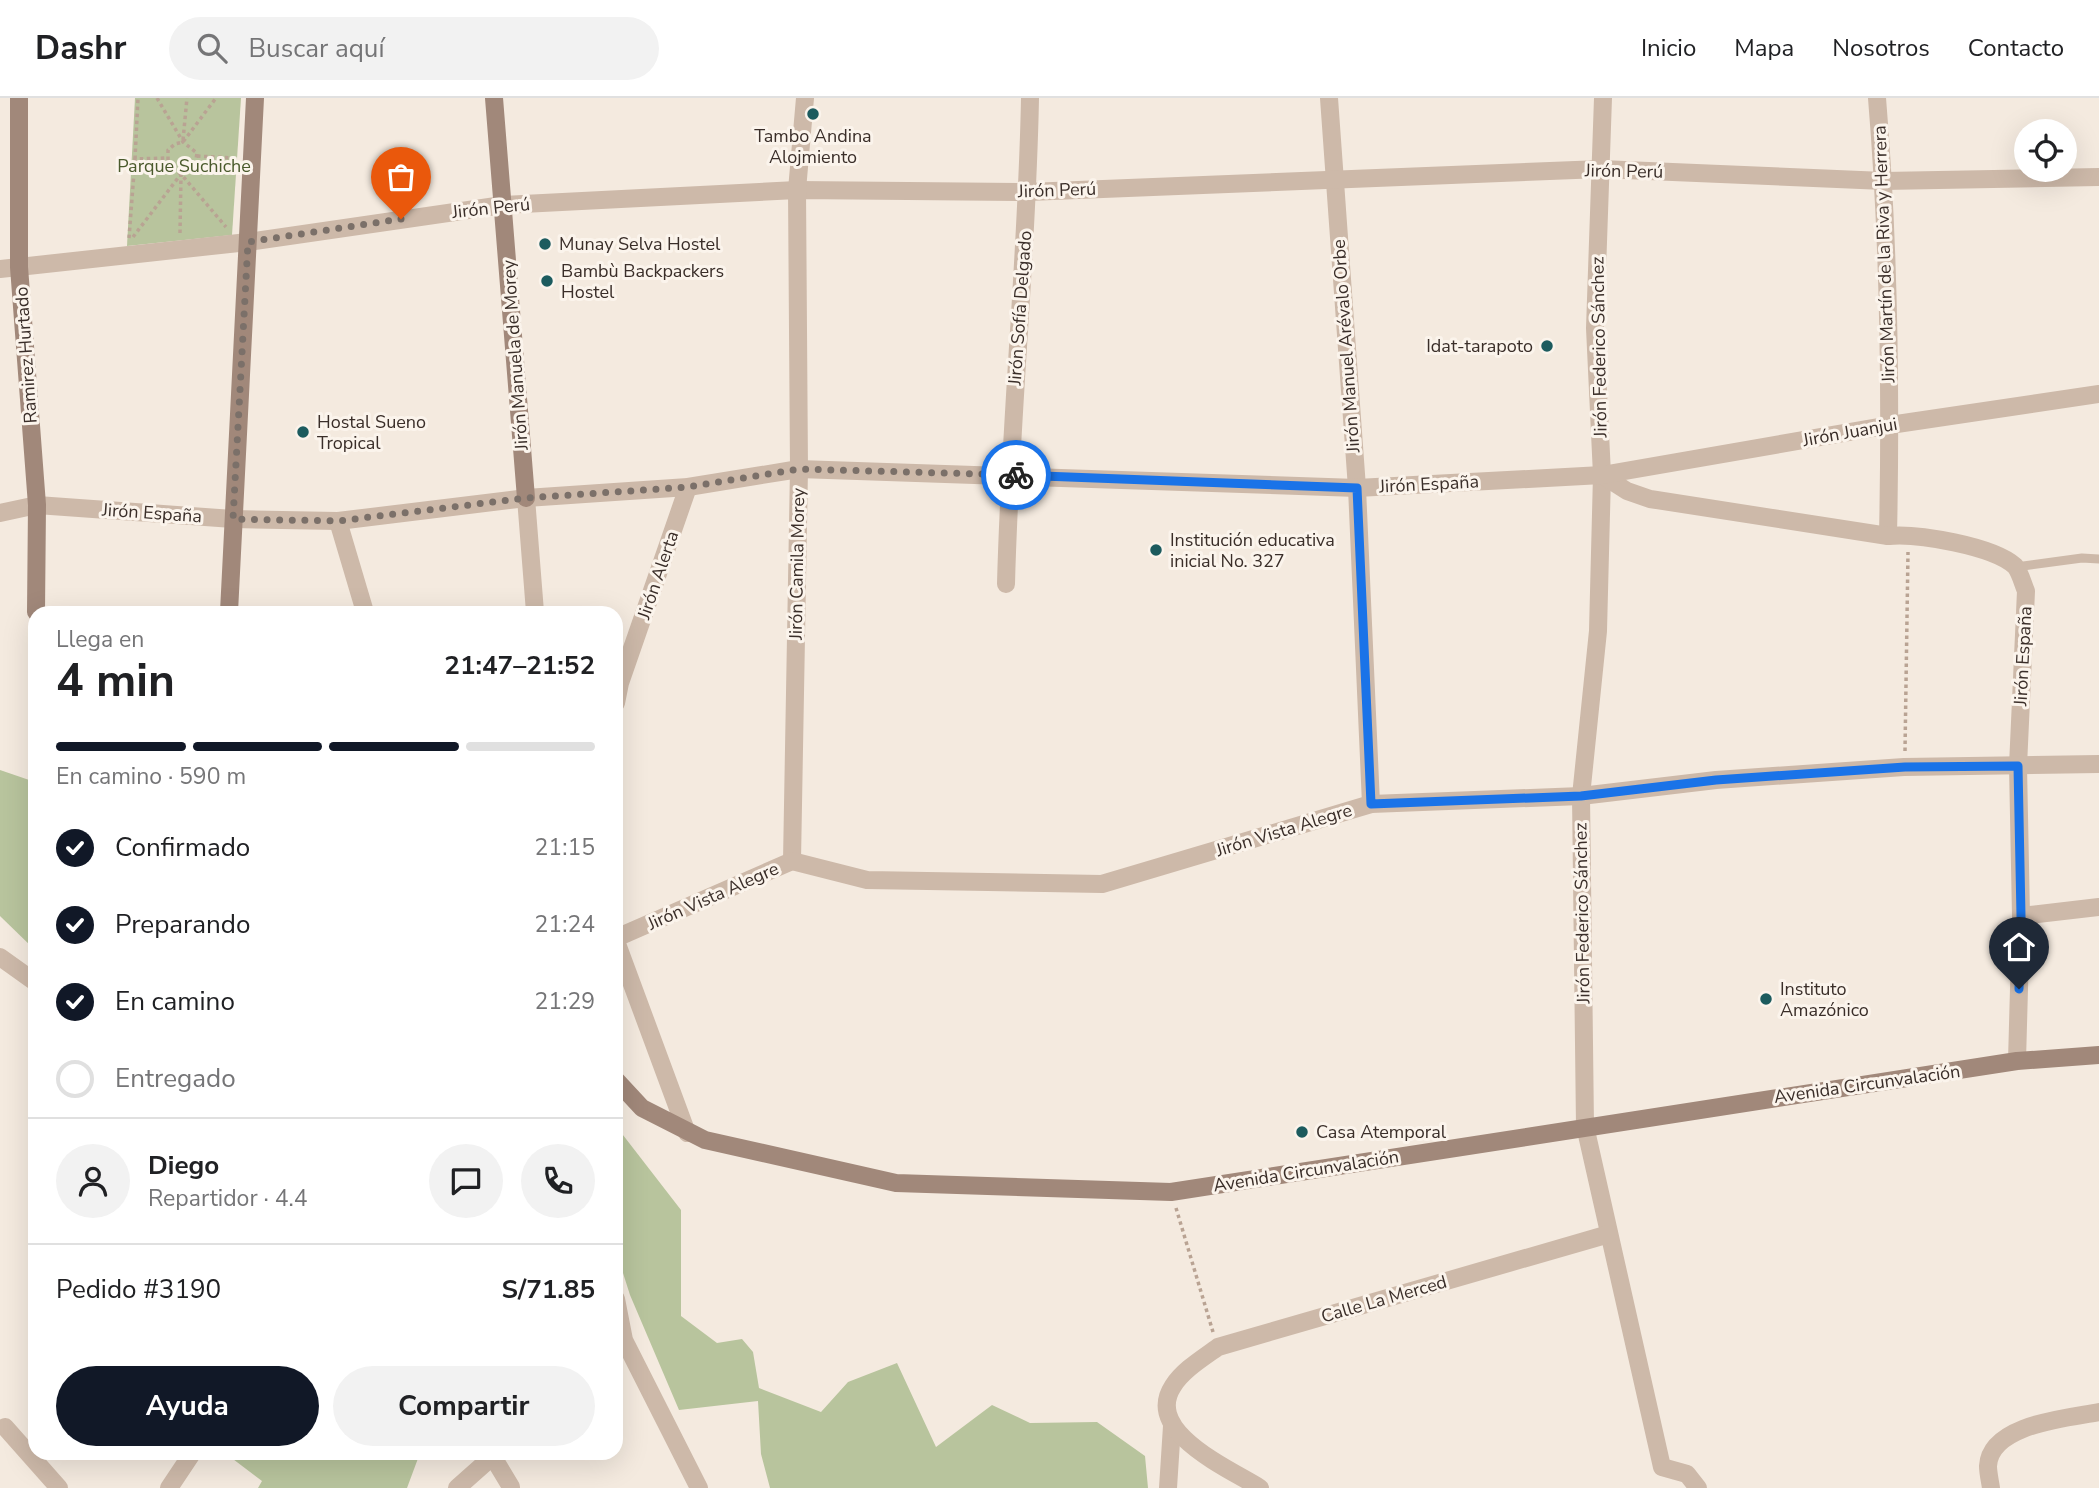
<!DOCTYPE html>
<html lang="es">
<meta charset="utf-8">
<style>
body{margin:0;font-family:"Nunito Sans",sans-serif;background:#f2f2f2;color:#202124;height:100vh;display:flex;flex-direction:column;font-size:26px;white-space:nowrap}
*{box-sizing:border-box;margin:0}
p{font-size:23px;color:#757577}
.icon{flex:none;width:38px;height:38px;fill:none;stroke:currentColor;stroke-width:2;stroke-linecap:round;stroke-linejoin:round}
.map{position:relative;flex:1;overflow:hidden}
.drawer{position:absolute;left:28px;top:508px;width:595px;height:854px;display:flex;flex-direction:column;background:#fff;border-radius:21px;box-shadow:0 7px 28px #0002}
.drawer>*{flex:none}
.fabs{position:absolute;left:2014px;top:21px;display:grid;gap:14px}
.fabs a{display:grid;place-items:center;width:63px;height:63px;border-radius:50%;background:#fff;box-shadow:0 7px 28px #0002;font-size:35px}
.pin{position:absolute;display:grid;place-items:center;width:60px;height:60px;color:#fff;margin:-72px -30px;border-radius:50% 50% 50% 0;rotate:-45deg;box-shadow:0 0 7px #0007}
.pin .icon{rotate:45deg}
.courier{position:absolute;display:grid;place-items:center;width:70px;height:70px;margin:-35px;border:5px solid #1a73e8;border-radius:50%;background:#fff;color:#222;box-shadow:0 2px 9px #0007}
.overview em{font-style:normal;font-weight:700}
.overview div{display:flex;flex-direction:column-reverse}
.overview{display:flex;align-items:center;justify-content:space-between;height:119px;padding:0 28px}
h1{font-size:46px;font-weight:700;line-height:52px}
.bar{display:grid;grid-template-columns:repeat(4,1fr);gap:10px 7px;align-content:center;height:84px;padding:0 28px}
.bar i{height:9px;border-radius:5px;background:#e0e0e0}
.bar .selected{background:#111827}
.bar p{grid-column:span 4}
.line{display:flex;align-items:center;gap:18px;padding:0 28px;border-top:2px solid #e0e0e0}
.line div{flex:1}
.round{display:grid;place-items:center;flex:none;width:74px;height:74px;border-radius:37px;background:#f2f2f2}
ol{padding:0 28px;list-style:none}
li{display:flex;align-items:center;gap:21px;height:77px}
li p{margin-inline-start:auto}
li .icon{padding:7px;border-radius:50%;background:#111827;color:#fff;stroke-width:4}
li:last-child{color:#757577}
li i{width:38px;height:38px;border:4px solid #e0e0e0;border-radius:50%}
.cta{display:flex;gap:14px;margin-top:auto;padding:14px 28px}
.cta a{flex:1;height:80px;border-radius:42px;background:#111827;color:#fff;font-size:28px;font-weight:700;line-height:80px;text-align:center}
.cta a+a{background:#f2f2f2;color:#202124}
header{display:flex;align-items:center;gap:42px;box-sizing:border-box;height:98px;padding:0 35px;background:#fff;border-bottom:2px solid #e0e0e0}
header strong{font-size:33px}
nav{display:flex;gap:38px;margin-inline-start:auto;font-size:24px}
.search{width:490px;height:63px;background:#f2f2f2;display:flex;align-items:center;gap:18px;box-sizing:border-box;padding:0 24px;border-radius:38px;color:#757577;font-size:26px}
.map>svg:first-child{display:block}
.green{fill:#b8c49d}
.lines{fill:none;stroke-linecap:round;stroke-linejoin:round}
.path{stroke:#b9a393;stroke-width:3.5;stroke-dasharray:3.5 3.5;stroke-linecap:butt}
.lane{stroke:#cdb9a9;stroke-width:9}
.street{stroke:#cdb9a9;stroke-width:18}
.secondary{stroke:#a1887a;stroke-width:18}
.done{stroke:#7b7069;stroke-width:7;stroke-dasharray:0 12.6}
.route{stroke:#1a73e8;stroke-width:9}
.poi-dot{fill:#1c5b5e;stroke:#fbf4ec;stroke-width:2.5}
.labels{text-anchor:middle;stroke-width:6;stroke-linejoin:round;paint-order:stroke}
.poi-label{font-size:18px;fill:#3a2e29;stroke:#fbf4ec;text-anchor:start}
.park-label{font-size:18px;fill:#4a5a2c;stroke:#fbf4ec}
.street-label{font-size:18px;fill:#3a2e29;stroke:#fbf4ec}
</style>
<header>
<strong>Dashr</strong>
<div class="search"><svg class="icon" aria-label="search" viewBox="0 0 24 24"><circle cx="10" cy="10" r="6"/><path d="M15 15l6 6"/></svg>Buscar aquí</div>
<nav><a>Inicio</a><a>Mapa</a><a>Nosotros</a><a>Contacto</a></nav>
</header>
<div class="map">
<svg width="2099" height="1390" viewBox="0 0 2099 1390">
<rect width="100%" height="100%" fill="#f4eadf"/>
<g class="green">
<polygon points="135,0 241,0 232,137 127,148"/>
<polygon points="0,672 35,684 35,852 0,818"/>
<polygon points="616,1028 681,1112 681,1218 717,1245 742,1241 753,1254 759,1290 821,1314 848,1284 897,1265 936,1349 992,1307 1030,1325 1097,1324 1145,1358 1148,1390 770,1390 761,1356 758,1303 679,1312 630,1197 616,1153"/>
<polygon points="225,1355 420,1355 407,1390 258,1390 262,1383"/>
</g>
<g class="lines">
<g class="path">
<polyline points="157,0 183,44 197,55 195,68 181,76 168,67 168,52 175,46 183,44 216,0"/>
<polyline points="183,42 187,0"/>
<polyline points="197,58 234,60"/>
<polyline points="135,61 138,0"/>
<polyline points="180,135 181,76 226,129"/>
<polyline points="133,139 181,76"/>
<polyline points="129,140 135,61 165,60"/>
<polyline points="1905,653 1908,454"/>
<polyline points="1176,1110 1213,1234"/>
</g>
<polyline class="lane" points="2016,469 2082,460 2099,461"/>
<g class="street">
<polyline points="1329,0 1357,390 1371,706"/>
<polyline points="1603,0 1595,230 1602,377 1598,533 1581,698 1585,1028 1662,1369 1687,1376 1698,1390"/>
<path d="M1877,0C1889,145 1891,292 1888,438"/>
<polyline points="0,171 248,144 503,107 797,92 1028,94 1601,71 1884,83 2099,79"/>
<path d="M1602,377L1627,393L1650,401L1888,438C1917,435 1993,448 2015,468C2020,474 2023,486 2026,493L2018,668L2021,818L2017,963"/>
<polyline points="526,400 535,514"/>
<polyline points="0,415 37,407 233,421 338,423 526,400 688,389 799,371 1357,390 1602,377 1890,327 2099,296"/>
<polyline points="338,423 365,514"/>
<path d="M1006,486C1010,324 1027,162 1030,0"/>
<polyline points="616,605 620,585 688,389"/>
<polyline points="792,763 799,371 797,92 805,0"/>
<polyline points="2021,818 2099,809"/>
<polyline points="616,840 792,763 867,782 1102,786 1371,706 1581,698 1716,682 1904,669 2099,666"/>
<polyline points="616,843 687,1035"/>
<polyline points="0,859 35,884"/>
<polyline points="616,1201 624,1242 699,1390"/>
<polyline points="5,1329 59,1390"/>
<polyline points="490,1354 511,1389"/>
<polyline points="169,1390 193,1354"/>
<polyline points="457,1390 493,1358"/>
<polyline points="1168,1390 1172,1328"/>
<path d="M1260,1390C1230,1371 1143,1334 1173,1288C1183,1272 1203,1260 1218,1249L1609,1136"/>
<path d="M1991,1390C1990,1383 1988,1375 1988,1368C1990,1326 2068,1320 2099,1314"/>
</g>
<g class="secondary">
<polyline points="19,0 19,169 37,407 36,514"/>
<polyline points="494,0 526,400"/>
<polyline points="229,514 255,0"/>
<polyline points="616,982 642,1010 705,1042 896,1085 1171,1094 2017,963 2099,957"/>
</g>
</g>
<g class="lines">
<polyline class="done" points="401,121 248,144 233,421 338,423 526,400 688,389 799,371 1016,377"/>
<polyline class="route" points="1016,377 1357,390 1371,706 1581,698 1716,682 1905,669 2018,668 2021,818 2019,891"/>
</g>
<g class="poi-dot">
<circle cx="813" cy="16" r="7"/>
<circle cx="545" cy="146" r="7"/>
<circle cx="547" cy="183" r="7"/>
<circle cx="1547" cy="248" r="7"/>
<circle cx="303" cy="334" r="7"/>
<circle cx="1156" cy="452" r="7"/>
<circle cx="1766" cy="901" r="7"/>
<circle cx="1302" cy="1034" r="7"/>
</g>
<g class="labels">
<g class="poi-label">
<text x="813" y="44" text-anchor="middle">Tambo Andina<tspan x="813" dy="21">Alojmiento</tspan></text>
<text x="559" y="152">Munay Selva Hostel</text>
<text x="561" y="179">Bambù Backpackers<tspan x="561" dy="21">Hostel</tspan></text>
<text x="1533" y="254" text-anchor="end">Idat-tarapoto</text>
<text x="317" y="330">Hostal Sueno<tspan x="317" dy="21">Tropical</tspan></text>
<text x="1170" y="448">Institución educativa<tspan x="1170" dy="21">inicial No. 327</tspan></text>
<text x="1780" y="897">Instituto<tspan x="1780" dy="21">Amazónico</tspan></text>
<text x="1316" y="1040">Casa Atemporal</text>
</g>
<g class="park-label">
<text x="184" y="74">Parque Suchiche</text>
</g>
<g class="street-label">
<text transform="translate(1624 73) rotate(1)" y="6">Jirón Perú</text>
<text transform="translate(1057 92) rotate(-2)" y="6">Jirón Perú</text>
<text transform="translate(491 110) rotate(-6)" y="6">Jirón Perú</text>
<text transform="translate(1884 156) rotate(-92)" y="6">Jirón Martín de la Riva y Herrera</text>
<text transform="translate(1020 210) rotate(-86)" y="6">Jirón Sofía Delgado</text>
<text transform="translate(1346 248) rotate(-94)" y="6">Jirón Manuel Arévalo Orbe</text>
<text transform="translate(1599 249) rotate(-91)" y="6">Jirón Federico Sánchez</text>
<text transform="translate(26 257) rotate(-94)" y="6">Ramirez Hurtado</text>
<text transform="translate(515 257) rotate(-94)" y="6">Jirón Manuela de Morey</text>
<text transform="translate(1850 334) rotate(-10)" y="6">Jirón Juanjui</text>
<text transform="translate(1429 386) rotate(-3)" y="6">Jirón España</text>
<text transform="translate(152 415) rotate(4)" y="6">Jirón España</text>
<text transform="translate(797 466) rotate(-89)" y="6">Jirón Camila Morey</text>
<text transform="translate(658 477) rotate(-71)" y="6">Jirón Alerta</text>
<text transform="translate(2023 558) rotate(-87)" y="6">Jirón España</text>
<text transform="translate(1284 732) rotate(-17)" y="6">Jirón Vista Alegre</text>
<text transform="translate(713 798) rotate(-24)" y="6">Jirón Vista Alegre</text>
<text transform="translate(1582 815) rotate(-91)" y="6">Jirón Federico Sánchez</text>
<text transform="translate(1867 986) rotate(-8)" y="6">Avenida Circunvalación</text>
<text transform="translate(1306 1073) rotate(-9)" y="6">Avenida Circunvalación</text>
<text transform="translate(1384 1201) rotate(-16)" y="6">Calle La Merced</text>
</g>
</g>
</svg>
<div class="fabs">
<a><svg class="icon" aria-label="locate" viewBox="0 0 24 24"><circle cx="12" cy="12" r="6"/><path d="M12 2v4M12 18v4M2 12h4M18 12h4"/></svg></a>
</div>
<div class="pin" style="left:401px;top:121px;background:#ea580c"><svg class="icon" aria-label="bag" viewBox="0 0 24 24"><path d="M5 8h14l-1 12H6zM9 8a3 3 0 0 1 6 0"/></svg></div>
<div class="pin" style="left:2019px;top:891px;background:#1f2937"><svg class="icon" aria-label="home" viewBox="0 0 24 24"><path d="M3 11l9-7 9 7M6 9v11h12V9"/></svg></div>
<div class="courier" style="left:1016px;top:377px"><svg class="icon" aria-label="bike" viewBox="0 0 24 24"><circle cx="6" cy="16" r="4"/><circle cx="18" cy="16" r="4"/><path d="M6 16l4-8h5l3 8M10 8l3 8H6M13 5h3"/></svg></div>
<section class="drawer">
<div class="overview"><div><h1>4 min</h1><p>Llega en</p></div><em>21:47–21:52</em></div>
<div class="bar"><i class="selected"></i><i class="selected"></i><i class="selected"></i><i></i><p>En camino · 590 m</p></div>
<ol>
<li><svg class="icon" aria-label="check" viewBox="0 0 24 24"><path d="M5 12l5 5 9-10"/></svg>Confirmado<p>21:15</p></li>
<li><svg class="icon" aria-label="check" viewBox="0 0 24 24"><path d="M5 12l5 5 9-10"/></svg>Preparando<p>21:24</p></li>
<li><svg class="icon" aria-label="check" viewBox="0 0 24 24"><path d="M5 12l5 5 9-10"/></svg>En camino<p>21:29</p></li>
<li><i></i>Entregado</li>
</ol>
<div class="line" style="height:126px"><a class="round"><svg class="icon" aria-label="person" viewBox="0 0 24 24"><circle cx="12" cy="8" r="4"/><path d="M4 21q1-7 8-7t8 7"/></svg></a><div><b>Diego</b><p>Repartidor · 4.4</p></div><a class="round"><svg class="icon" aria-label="chat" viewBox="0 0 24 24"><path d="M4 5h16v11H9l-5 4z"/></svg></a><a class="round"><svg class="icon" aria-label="phone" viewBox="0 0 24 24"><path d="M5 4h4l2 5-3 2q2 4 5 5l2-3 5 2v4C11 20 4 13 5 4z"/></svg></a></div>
<div class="line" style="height:91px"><div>Pedido #3190</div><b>S/71.85</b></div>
<div class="cta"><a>Ayuda</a><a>Compartir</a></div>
</section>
</div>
